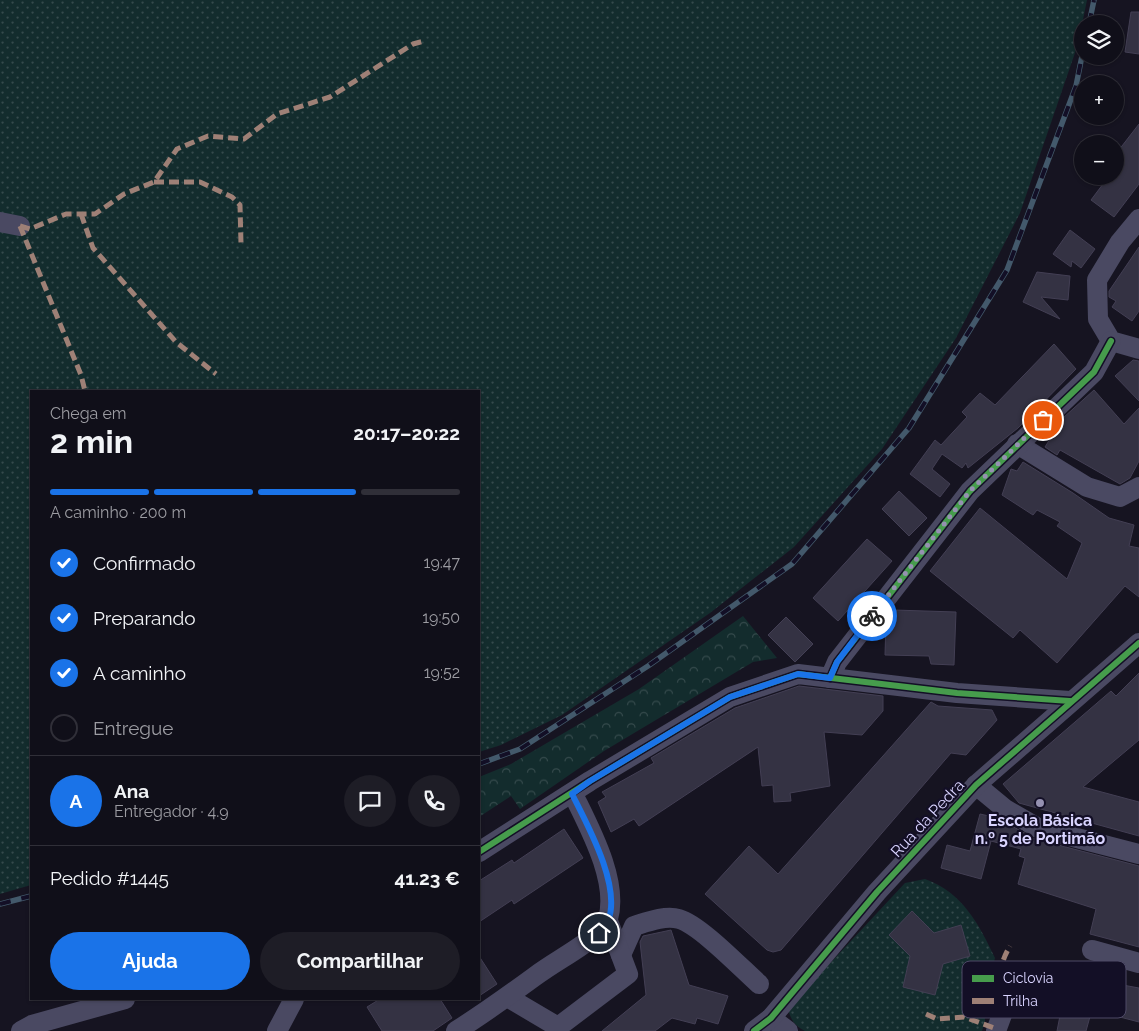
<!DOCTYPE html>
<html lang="pt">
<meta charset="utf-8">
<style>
body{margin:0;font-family:Raleway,sans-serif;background:#1e1d26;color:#f1f3f6;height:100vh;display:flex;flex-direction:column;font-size:19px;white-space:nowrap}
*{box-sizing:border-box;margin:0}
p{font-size:16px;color:#9c9ca2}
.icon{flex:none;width:28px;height:28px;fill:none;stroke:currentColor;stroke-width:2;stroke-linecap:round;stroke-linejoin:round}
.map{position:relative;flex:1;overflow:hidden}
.drawer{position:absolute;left:30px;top:390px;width:450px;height:610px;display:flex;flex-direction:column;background:#100f19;border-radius:0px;box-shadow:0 1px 4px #0004,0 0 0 1px #302f38}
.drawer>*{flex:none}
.controls{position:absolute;left:1074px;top:15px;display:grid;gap:10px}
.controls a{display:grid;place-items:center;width:50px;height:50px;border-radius:50%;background:#100f19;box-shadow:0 1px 4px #0004,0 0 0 1px #302f38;font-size:25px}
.pin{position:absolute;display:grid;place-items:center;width:42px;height:42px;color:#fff;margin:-21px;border:2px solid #fff;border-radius:50%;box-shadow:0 1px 5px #0007}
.courier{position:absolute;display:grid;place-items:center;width:50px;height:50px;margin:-25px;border:4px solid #1a73e8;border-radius:50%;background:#fff;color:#222;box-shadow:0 1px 6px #0007}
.overview em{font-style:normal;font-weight:700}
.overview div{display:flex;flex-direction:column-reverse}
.overview{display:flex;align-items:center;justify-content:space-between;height:85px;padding:0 20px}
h1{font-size:32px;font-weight:700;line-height:38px}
.bar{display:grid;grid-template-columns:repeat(4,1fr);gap:8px 5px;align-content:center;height:60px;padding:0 20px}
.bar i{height:6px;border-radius:4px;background:#302f38}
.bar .on{background:#1a73e8}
.bar p{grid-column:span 4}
.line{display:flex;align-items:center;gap:12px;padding:0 20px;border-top:1px solid #302f38}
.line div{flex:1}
.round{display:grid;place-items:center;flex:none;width:52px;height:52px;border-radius:26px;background:#1e1d26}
ol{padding:0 20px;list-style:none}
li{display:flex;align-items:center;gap:15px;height:55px}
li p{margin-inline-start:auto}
li .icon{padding:5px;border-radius:50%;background:#1a73e8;color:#fff;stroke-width:4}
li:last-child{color:#9c9ca2}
li i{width:28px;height:28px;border:2px solid #302f38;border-radius:50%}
.primary-button{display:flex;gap:10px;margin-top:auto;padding:10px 20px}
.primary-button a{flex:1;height:58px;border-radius:30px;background:#1a73e8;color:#fff;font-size:20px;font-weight:700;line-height:58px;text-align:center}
.primary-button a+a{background:#1e1d26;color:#f1f3f6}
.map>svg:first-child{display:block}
.grass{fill:url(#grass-dots)}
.forest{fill:url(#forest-crowns)}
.building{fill:#343243;stroke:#433f54}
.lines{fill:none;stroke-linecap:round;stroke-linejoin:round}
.minor{stroke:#4a4962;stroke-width:20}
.rail-casing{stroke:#43596b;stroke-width:5.5}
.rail{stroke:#130f26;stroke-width:4;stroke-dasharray:11;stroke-linecap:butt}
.quiet{stroke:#9e8076;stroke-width:5;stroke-dasharray:10 5;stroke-linecap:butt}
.cycleway-casing{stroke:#130f26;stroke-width:9}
.cycleway{stroke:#469c4c;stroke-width:6}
.done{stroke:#9591b1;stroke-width:5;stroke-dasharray:0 9}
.route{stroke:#1a73e8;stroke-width:6}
.poi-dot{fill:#9591b1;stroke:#130f26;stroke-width:2}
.labels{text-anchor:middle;stroke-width:4.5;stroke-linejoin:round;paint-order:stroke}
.street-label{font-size:16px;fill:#d9d4ff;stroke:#130f26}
.poi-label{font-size:16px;font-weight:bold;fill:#d9d4ff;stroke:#130f26}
.key{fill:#130f26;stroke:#4e4a67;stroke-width:1}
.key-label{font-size:14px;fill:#d9d4ff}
</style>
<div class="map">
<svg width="1139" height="1031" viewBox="0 0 1139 1031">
<defs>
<pattern id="grass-dots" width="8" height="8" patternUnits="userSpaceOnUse" patternTransform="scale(1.25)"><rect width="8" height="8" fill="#132c2d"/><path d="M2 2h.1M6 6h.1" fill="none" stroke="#354a4c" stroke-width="1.8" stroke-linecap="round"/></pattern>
<pattern id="forest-crowns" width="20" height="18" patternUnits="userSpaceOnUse" patternTransform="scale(1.25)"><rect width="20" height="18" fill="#132c2d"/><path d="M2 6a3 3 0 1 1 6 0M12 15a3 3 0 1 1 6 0" fill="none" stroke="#354a4c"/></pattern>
</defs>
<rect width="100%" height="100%" fill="#161421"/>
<g class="grass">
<polygon points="0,0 1087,0 1078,44 1020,213 956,338 882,449 794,547 710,613 562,715 501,745 479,752 479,391 31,391 31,885 0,894"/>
<path d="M925,879C962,892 979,924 995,958L984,998L985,1021L982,1031H805C795,1026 791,1020 788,1009L793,1003L905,883Z"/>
</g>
<polygon class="forest" points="743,616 777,658 753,662 604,751 520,809 511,796 479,817 479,777 511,764 639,689"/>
<g class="building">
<polygon points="1131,12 1139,12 1139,54 1125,52"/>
<polygon points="1139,124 1139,184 1114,217 1091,200 1109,176 1115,176 1115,155"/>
<polygon points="1070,230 1095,249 1081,268 1072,261 1071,267 1053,254"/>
<polygon points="1139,247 1139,311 1132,321 1112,307 1116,301 1109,297 1109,291"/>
<polygon points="1037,272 1070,276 1068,300 1041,297 1060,319 1023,302"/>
<polygon points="1054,344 1076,369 1018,428 968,468 966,463 962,468 942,454 932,469 950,484 940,497 910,474 935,440 941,445 967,417 962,412 980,393 995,405"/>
<polygon points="1133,360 1139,361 1139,401 1115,376"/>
<polygon points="1094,390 1124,424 1139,408 1139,461 1130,478 1120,484 1060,450 1057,455 1045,447 1063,418"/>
<polygon points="1023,462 1073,493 1109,518 1134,525 1129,546 1139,548 1139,597 1125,586 1057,663 1020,630 1013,638 930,571 980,508 1067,579 1082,543 1057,526 1060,522 1037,510 1033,515 1002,495 1011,469 1017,471"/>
<polygon points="899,491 927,518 909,536 882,509"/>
<polygon points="867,539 892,561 838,621 813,598"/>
<polygon points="894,610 956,612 954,665 931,664 929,656 885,655 886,621"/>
<polygon points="786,617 813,644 795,662 768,635"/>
<polygon points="1139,673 1139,740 1083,787 1139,802 1139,836 1019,803 1003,784 1111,691 1116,696"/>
<polygon points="799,686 883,696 883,711 862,735 824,732 830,786 790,793 791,801 774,802 773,785 762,786 758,747 639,826 634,819 611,832 598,802 606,797 602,792 654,763 651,758 735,708"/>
<polygon points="931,702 938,706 992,710 997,720 966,755 951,753 781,950 773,952 767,950 705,894 749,846 778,874"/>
<polygon points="980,814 998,818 1035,839 1139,866 1139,947 1090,934 1096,909 1018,884 1025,858 1019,856 1021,849 991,841 981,879 941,868 947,845 970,851"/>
<polygon points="564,829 583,858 514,904 512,900 479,922 479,881 512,860 514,863"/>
<polygon points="912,911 934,933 961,925 970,956 943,964 935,995 903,987 910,956 889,935"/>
<polygon points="671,930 689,985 728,996 718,1024 697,1018 695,1024 672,1018 655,1031 602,1031 646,995 640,942 643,936"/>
<polygon points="479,956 497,984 479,996"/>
<polygon points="1068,975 1139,988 1139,1022 1097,1011 1096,1014 1091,1013 1086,1031 1057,1031"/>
<polygon points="380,999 440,999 452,1018 433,1031 382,1031 367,1007"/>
</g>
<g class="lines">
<g class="minor">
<polyline points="1139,219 1120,242 1097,280 1098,319 1111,341 1139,349"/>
<polyline points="0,222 20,226"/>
<polyline points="1017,444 1087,487 1120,497 1139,487"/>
<polyline points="830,678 837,662 970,491 1094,372 1111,341"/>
<polyline points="976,785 1005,809 1038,828 1139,854"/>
<polyline points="479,852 590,781 730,697 798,674 957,693 1070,701"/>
<polyline points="1092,950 1139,963"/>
<path d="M621,955L634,926C647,922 665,915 679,919C700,925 741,968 759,984"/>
<polyline points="509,998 558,1027 628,974 608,921"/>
<polyline points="771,1018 788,1031"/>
<polyline points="21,1031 32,1025 125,999"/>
<polyline points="277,1031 294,999"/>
<path d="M456,1031C483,1014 508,996 534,977C554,962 578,950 597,934C601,931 607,924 608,919C619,881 589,827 573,794"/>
<polyline points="754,1031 771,1018 877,892 976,785 1139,643"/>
<polyline points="996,1031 1006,1004"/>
</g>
<defs>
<g id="rail">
<polyline points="1089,24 1094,0"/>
<polyline points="479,764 520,749 648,666 792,564 909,428 1007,270 1076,86 1082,56"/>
<polyline points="0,904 31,896"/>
</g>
</defs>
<use href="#rail" class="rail-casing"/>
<use href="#rail" class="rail"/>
<g class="quiet">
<polyline points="154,182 200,182 232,197 240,205 241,244"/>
<polyline points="81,214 93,248 176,342 216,374"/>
<polyline points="20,226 30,229 66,214 95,214 124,194 154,182 177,149 208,136 244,139 277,114 330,97 413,44 424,41"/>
<polyline points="20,226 81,375 85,391"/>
<path d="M1006,1004C1003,978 995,972 1010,946"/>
<polyline points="926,1014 937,1019 964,1017 997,1029"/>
</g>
<defs>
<g id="cycleway">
<polyline points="830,678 837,662 970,491 1094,372 1111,341"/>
<polyline points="479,852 590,781 730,697 798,674 957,693 1070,701"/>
<polyline points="754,1031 771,1018 877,892 976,785 1139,643"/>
</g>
</defs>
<use href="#cycleway" class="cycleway-casing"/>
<use href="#cycleway" class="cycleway"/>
</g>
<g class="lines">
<polyline class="done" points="872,616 970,491 1043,420"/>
<path class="route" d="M599,933C602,930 606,925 608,921C622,887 587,824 572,794L590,781L730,697L798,674L830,678L837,662L872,616"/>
</g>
<circle class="poi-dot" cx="1040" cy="803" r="5"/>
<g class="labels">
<g class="street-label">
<text transform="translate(927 818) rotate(-47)" y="6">Rua da Pedra</text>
</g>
<g class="poi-label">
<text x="1040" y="826">Escola Básica<tspan x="1040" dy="18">n.º 5 de Portimão</tspan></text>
</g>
</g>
<rect x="962" y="961" width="164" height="57" rx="8" class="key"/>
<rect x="972" y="975" width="22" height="7" fill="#469c4c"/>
<rect x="972" y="998" width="22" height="6" fill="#9e8076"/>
<g class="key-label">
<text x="1003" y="983">Ciclovia</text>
<text x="1003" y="1006">Trilha</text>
</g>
</svg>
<div class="controls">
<a><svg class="icon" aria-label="layers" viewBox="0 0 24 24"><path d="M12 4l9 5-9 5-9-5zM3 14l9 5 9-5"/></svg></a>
<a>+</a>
<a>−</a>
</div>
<div class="pin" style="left:1043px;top:420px;background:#ea580c"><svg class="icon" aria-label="bag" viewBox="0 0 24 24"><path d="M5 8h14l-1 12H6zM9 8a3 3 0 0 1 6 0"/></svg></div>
<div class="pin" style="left:599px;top:933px;background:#1f2937"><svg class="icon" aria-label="home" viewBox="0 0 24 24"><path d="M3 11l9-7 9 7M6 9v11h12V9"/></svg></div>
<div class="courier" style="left:872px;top:616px"><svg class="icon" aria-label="bike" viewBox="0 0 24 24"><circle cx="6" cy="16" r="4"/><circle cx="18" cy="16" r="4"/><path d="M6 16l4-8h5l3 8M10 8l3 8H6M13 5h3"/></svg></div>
<section class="drawer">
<div class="overview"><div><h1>2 min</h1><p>Chega em</p></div><em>20:17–20:22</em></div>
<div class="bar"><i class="on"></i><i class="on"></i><i class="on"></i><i></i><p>A caminho · 200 m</p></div>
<ol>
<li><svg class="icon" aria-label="check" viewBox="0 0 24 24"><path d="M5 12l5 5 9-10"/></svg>Confirmado<p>19:47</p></li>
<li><svg class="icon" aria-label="check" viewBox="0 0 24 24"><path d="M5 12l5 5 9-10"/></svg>Preparando<p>19:50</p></li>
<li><svg class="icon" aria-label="check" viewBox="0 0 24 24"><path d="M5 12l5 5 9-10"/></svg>A caminho<p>19:52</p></li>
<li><i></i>Entregue</li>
</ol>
<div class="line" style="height:90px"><b class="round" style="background:#1a73e8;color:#fff">A</b><div><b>Ana</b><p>Entregador · 4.9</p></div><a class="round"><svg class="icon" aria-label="chat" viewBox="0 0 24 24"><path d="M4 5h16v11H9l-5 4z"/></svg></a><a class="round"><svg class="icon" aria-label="phone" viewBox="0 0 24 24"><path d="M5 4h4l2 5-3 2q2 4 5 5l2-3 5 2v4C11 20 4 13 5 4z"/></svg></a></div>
<div class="line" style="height:65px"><div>Pedido #1445</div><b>41.23 €</b></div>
<div class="primary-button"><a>Ajuda</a><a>Compartilhar</a></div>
</section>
</div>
